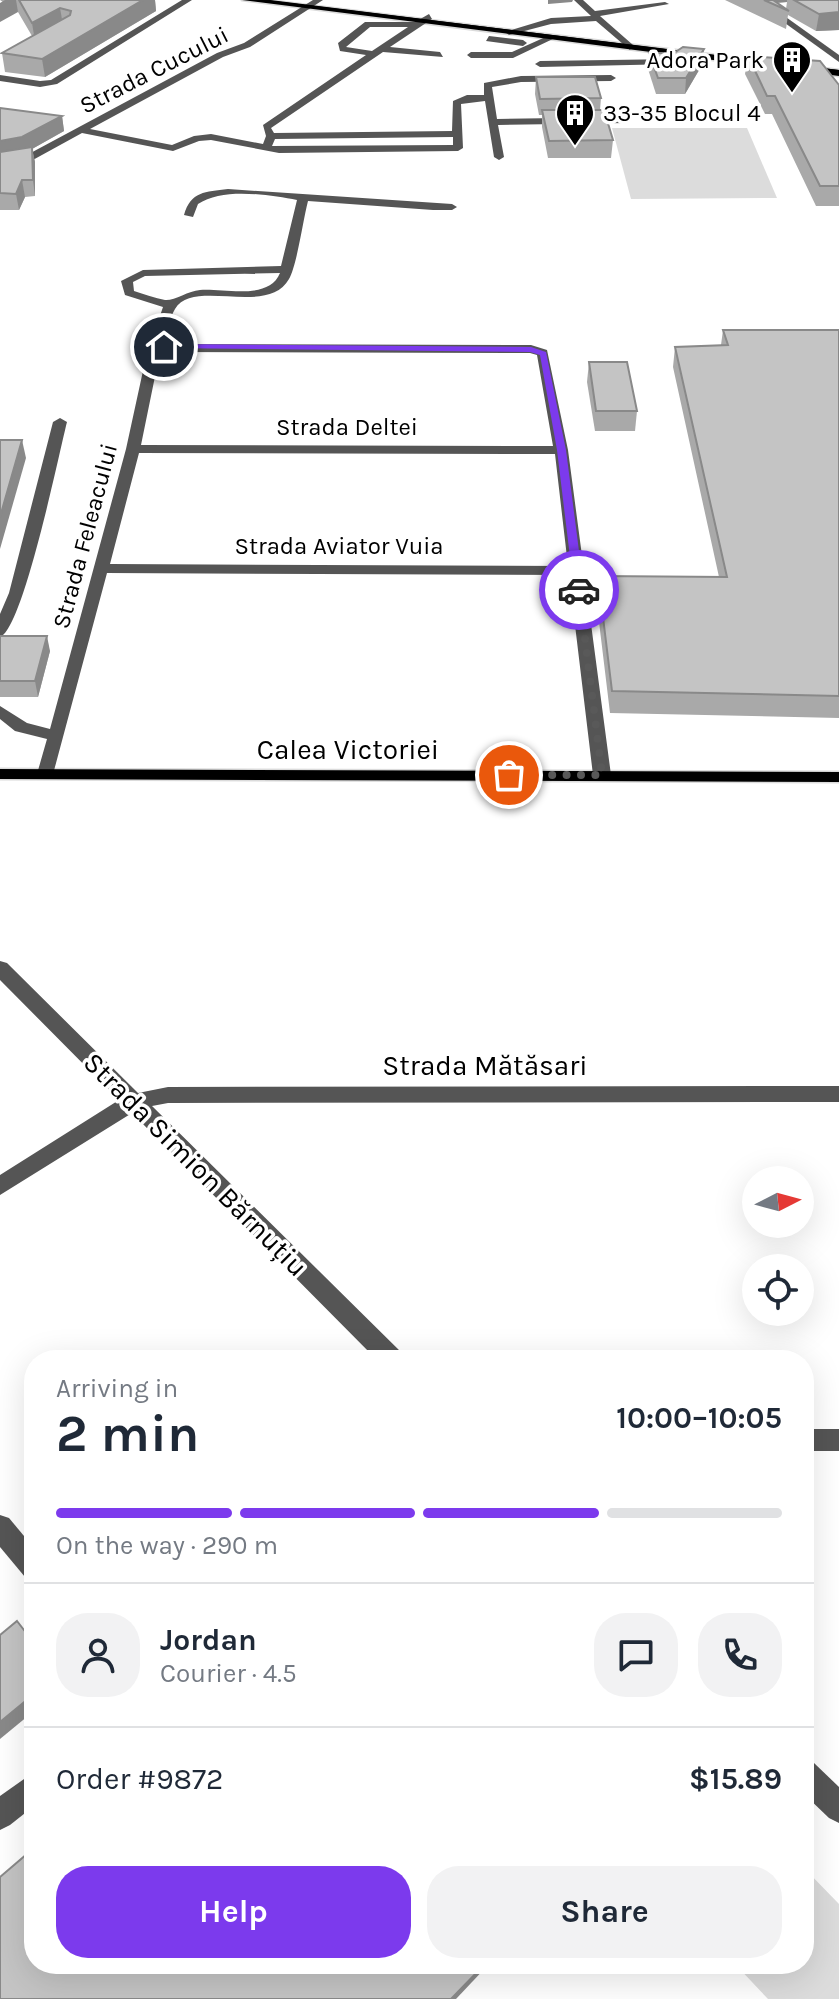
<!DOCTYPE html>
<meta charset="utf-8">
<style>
body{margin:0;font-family:Karla,sans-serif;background:#f2f2f3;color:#1f2937;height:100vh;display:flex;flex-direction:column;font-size:30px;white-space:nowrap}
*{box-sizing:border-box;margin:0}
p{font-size:26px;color:#747a83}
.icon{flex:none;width:44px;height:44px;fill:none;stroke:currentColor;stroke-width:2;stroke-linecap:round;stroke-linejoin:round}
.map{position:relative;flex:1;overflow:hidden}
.panel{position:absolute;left:24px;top:1350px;width:790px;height:624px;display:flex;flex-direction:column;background:#fff;border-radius:32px;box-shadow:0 8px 32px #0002}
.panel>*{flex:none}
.needle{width:52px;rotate:84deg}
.fabs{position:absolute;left:742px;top:1166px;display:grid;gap:16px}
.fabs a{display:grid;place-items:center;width:72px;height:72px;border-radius:50%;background:#fff;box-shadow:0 8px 32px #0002;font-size:40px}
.pin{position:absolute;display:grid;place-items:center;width:68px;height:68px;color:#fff;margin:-34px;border:4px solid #fff;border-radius:50%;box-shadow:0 2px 8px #0007}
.courier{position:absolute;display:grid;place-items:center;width:80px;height:80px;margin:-40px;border:6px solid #7c3aed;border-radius:50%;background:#fff;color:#222;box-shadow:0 2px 10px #0007}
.head em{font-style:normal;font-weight:700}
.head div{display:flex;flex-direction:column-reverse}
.head{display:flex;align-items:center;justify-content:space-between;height:136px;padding:0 32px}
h1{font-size:52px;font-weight:700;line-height:60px}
.bar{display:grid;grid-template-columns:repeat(4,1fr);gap:12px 8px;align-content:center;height:96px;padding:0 32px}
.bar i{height:10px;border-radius:6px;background:#e0e1e3}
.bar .selected{background:#7c3aed}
.bar p{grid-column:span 4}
.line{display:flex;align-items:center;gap:20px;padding:0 32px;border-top:2px solid #e0e1e3}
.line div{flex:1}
.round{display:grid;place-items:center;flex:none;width:84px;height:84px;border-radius:32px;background:#f2f2f3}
.cta{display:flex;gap:16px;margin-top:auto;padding:16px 32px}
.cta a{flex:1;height:92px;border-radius:32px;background:#7c3aed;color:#fff;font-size:32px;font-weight:700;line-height:92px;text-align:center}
.cta a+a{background:#f2f2f3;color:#1f2937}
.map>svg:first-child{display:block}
.green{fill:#dcdcdc}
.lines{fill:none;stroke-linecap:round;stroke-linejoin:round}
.major-casing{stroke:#dbdbdb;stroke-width:3}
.minor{fill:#555;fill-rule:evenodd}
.major{fill:#000;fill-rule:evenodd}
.tram{stroke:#000;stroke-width:2}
.wall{fill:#a9a9a9;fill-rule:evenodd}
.shaded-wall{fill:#898989}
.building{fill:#c4c4c4;stroke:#898989;stroke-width:2}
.route{fill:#7c3aed}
.done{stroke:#595959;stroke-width:8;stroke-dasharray:0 14.4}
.labels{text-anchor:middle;stroke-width:7;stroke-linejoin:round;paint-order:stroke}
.far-poi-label{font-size:24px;fill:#000;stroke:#fff;text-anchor:end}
.far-street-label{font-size:24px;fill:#000;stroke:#fff}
.street-label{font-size:28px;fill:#000;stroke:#fff}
</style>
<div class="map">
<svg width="839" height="1999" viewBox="0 0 839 1999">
<rect width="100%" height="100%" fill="#fff"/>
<g class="green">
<polygon points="612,128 747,128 777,198 631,199"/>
<polygon points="804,1868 839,1904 839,1999 768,1999 735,1964 804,1964"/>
</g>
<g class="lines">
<defs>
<g id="major">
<polygon points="242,0 266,0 839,70 839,76"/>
<polygon points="0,769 839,772 839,782 0,779"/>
</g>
</defs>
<use href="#major" class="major-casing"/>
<g class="minor">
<polygon points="182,0 192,0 57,84 40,87 0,81 0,75 40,81 51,80"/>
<path d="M313,0H323L250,47L223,57L90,129L172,145L194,136L211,134L263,144L266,136L263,125L366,55L340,51L338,43L365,22H415L429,14L432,19L390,47L440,52L443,57L383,52L271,128L274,133L452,131L453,101L467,95H484V83L521,76L611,75L616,78L611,81L521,82L492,87L497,119L627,117L632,120L627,123L498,125L504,157L499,160L494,157L485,101L461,104L463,148L458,151L279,153L211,140L199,141L173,151L82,133L31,161L0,165V159L25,156L217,53L244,43ZM370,27H408L372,51L346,47ZM453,137V145L272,146L275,139Z"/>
<polygon points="574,0 583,0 595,11 665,2 669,4 600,16 633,45 630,50 596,21 551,24 509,35 505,32 551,18 591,16"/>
<polygon points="753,0 762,0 839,55 839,62"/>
<polygon points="550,35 557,37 513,58 471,58 467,55 471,52 512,52"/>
<polygon points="489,36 523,40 527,43 523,46 486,41"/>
<polygon points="678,59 675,64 540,67 535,64 540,61"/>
<path d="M228,189L452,204L457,207L452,210H433L308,201C303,220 297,265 289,279C268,317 193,278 175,309C169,319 166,333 163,344L531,345L547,350L568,450L611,775L608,779H596L593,775L569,575L107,573L52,778L46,779L37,774L47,739L15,731L0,719V706L27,723L50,729L126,449L146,357L163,307L125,295L121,281L143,270L281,266L297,200C269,195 223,187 198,204L193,217L184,215C191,191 205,192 228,189ZM280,273C269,301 223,288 200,290C188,291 174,301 165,300C155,298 144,294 134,291L133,282L145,276ZM160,352L530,353L537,355L553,446L141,445ZM139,453L555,454L568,566L110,564Z"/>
<path d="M60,418L67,422C59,453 23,630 0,637V614L9,593L53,422Z"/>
<polygon points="0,961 7,963 138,1093 168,1087 839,1086 839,1102 168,1103 152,1106 402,1353 405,1360 377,1360 132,1113 0,1195 0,1175 119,1100 0,980"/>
<rect x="804" y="1429" width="35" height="22"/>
<polygon points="0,1515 9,1518 34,1548 34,1581 25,1577 0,1547"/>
<polygon points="804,1758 814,1763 839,1787 839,1823 829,1818 804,1794"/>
<polygon points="34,1772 34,1806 10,1825 0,1830 0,1796"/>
</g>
<use href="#major" class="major"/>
<g class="tram">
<polyline points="262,0 770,63"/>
<polyline points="806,67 839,71"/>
</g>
</g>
<g class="wall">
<polygon points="0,0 155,0 156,11 45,77 5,72 2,53 32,36 18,12"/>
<path d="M725,0H839V30L816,31L788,15L786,29ZM787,2L786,9L777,3Z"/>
<polygon points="649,53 702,65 685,94 656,94 648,69"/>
<polygon points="748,56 839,85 839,206 816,206 772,114 765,114 745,74"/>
<polygon points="536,77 601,98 600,110 613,140 611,158 548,158 542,127 542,115 539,115 535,94"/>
<polygon points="0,108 62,116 64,131 32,149 35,162 35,196 25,197 19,210 0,210"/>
<polygon points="723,330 839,330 839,718 610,713 596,597 598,576 719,577 673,367 675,347 721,345"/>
<polygon points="589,362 637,411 635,431 595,431 587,382"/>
<polygon points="0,636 50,651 38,697 0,697"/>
</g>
<g class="shaded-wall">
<polygon points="5,0 16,0 18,12 0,22 0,3"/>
<polygon points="143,0 155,0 156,11 45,77 42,59"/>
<polygon points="548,0 573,0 572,2 548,4"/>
<polygon points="772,0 787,0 787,2 772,3"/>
<polygon points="60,8 63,25 35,41 32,23"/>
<polygon points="839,12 839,30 816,31 819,14"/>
<polygon points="704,49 702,65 685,94 686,78"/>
<polygon points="62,116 64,131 32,149 35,162 35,196 33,180 0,157 0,141"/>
<polygon points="22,180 25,197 19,210 16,194"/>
<polygon points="22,440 26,458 0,549 0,517"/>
<polygon points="47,636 50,651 38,697 35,681"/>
<polygon points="34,1694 34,1711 0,1739 0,1722"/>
<polygon points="485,1964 489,1964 456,1999 451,1999"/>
</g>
<g class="building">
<polygon points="19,0 143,0 42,59 2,53 70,15 71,11 60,8 32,23"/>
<polygon points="764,0 773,0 789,11"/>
<polygon points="794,0 839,0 839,12 819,14"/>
<polygon points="683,47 704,49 686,78 658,78 649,53 674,53"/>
<polygon points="748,56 820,61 839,85 839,186 820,186 775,96 767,96"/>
<polygon points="536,77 595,77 601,98 540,99"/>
<polygon points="0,108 62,116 22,137 0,141"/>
<polygon points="542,110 604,110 613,140 549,141"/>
<polygon points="32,147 33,180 22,180 16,194 0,193 0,152"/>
<polygon points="723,330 839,330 839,696 612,691 598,576 727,577 675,347 728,345"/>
<polygon points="589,362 627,362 637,411 596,411"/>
<polygon points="0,440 22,440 0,517"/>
<polygon points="0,636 47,636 35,681 0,681"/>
<polygon points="17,1621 34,1643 34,1694 0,1722 0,1635"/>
<polygon points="34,1848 34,1964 485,1964 451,1999 0,1999 0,1877"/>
</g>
<polygon class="route" points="164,344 531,347 546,352 566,450 584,590 579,593 574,590 557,450 540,355 530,352 162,348"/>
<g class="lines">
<polyline class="done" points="509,775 602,775 579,590"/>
</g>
<defs>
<symbol id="building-pin" viewBox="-11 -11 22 30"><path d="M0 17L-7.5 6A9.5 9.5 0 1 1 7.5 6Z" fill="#000" stroke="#fff"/><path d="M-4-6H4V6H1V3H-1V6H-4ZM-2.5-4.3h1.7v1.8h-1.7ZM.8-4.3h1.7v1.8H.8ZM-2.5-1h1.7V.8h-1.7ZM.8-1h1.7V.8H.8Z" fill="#fff"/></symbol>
</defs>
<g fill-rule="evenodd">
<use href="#building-pin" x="770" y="38" width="44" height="60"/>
<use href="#building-pin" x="553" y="91" width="44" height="60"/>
</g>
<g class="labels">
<g class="far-poi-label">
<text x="764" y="68">Adora Park</text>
<text x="603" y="121" text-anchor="start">33-35 Blocul 4</text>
</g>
<g class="far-street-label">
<text transform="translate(154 70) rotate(-27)" y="8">Strada Cucului</text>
<text x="347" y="435">Strada Deltei</text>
<text transform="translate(85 536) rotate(-75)" y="8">Strada Feleacului</text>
<text x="339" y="554">Strada Aviator Vuia</text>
</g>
<g class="street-label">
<text x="348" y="759">Calea Victoriei</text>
<text x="485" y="1075">Strada Mătăsari</text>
<text transform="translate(196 1164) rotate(45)" y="10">Strada Simion Bărnuțiu</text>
</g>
</g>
</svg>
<div class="fabs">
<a><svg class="needle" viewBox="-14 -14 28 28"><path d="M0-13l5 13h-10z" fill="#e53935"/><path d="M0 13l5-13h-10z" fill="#747a83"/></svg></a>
<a><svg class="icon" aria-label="locate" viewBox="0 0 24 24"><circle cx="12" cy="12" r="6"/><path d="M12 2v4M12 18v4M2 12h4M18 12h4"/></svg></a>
</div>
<div class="pin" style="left:509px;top:775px;background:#ea580c"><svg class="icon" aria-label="bag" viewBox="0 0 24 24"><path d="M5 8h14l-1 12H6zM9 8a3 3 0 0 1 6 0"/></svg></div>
<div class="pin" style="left:164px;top:347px;background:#1f2937"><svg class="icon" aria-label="home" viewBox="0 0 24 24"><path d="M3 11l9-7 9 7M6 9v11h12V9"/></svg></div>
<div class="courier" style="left:579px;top:590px"><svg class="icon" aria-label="car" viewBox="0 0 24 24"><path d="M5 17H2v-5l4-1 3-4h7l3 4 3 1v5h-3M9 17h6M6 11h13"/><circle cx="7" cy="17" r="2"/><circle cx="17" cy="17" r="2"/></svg></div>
<section class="panel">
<div class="head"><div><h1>2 min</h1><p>Arriving in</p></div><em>10:00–10:05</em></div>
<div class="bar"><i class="selected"></i><i class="selected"></i><i class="selected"></i><i></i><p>On the way · 290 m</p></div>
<div class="line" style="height:144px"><a class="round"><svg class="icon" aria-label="person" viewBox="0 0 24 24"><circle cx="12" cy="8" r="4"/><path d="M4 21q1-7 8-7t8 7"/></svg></a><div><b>Jordan</b><p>Courier · 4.5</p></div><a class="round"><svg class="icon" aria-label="chat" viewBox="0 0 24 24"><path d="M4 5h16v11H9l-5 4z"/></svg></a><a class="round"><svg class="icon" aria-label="phone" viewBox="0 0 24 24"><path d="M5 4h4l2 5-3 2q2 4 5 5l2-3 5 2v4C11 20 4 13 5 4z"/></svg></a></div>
<div class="line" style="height:104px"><div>Order #9872</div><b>$15.89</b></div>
<div class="cta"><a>Help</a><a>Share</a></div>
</section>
</div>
